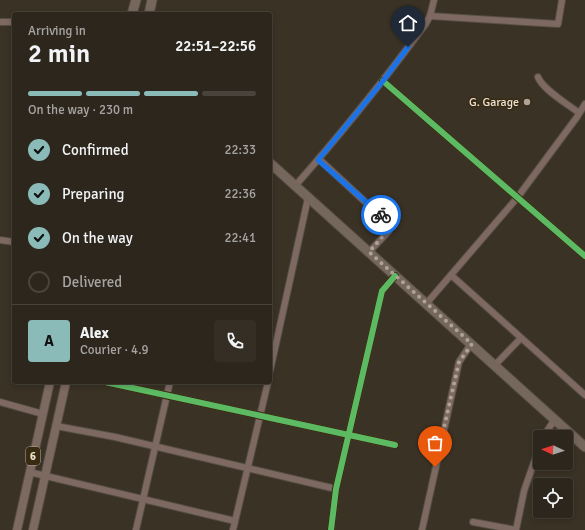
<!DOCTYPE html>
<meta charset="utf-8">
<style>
body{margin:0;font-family:Signika,sans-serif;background:#342e25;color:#f1f3f6;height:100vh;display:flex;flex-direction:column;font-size:15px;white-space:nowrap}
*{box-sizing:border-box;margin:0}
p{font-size:13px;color:#a6a5a3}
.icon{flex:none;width:22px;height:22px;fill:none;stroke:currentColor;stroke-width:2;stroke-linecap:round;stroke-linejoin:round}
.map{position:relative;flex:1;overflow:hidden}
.side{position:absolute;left:12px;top:12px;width:260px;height:372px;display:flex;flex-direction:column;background:#2c261c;border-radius:4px;box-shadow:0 2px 6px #0003,0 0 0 1px #48433b}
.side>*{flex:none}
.needle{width:26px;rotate:274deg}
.controls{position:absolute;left:533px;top:430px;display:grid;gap:8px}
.controls a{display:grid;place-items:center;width:40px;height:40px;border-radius:4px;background:#2c261c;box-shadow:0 2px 6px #0003,0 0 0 1px #48433b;font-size:20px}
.pin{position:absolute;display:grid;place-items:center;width:34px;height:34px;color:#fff;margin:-41px -17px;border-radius:50% 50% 50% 0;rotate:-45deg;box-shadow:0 0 4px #0007}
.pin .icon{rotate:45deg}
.courier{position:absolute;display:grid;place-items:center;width:40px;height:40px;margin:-20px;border:3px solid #1a73e8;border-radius:50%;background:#fff;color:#222;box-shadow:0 1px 5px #0007}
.head em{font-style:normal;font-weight:600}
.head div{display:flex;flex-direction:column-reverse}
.head{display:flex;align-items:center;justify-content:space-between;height:68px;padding:0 16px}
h1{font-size:26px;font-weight:600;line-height:30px}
.bar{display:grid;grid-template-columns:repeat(4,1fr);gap:6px 4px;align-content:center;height:48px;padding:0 16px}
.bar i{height:5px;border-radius:3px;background:#48433b}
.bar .on{background:#8bbbb9}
.bar p{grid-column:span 4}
.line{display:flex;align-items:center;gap:10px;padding:0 16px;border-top:1px solid #48433b}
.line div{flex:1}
.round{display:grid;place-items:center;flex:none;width:42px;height:42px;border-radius:4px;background:#342e25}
ol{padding:0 16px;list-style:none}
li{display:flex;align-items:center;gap:12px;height:44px}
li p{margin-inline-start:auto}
li .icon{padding:4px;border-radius:50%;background:#8bbbb9;color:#111;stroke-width:4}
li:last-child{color:#a6a5a3}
li i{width:22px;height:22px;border:2px solid #48433b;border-radius:50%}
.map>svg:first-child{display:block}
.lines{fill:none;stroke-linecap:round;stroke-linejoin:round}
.minor-casing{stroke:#554d43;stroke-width:8}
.major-casing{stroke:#554d43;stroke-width:10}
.highway-casing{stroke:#554d43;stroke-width:11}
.minor{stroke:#7d6962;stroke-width:6}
.major{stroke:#7c6960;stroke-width:8}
.highway{stroke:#76675d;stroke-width:9}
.cycleway-casing{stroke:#392a12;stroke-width:8}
.cycleway{stroke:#5cba63;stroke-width:6}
.done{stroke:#ada497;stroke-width:4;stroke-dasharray:0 7.2}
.route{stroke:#1a73e8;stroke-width:5}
.poi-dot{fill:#ada497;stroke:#392a12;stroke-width:1.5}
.labels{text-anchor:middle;stroke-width:3;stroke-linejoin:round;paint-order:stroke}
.shield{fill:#392a12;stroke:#b6ab9a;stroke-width:1}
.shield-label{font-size:11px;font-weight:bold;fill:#ebe2d4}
.poi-label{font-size:12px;fill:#ebe2d4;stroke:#392a12;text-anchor:end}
</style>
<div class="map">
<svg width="585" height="530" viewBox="0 0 585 530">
<rect width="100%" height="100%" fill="#3a3225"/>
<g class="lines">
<defs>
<g id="minor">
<polyline points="430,16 558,24 562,0"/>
<polyline points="0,22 14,22"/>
<path d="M538,77C542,89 569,105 579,113"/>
<polyline points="383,81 585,256"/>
<polyline points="319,159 389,224 389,231 369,252"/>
<path d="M295,186C341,134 384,80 425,25L430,16L434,0"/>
<polyline points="0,240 14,242"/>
<polyline points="451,275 585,395"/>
<polyline points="426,304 517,198 577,117 585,104"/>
<polyline points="495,365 521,338"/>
<polyline points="270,371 308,198"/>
<polyline points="105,382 395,445"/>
<polyline points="0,402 43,414"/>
<polyline points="56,426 115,437 336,489"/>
<polyline points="543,437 555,419"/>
<polyline points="29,472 235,521"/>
<polyline points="473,522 516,530 524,491 540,445"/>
<polyline points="136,530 170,382"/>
<polyline points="233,530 268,382"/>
<polyline points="331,530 336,489 382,291 395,276"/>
<polyline points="422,530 459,362 471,344"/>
</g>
<g id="major">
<polyline points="17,530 50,382"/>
<polyline points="33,530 66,382"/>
</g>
<g id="highway">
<polyline points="132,14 136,0"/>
<polyline points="149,14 152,0"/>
<polyline points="270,163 585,447"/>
</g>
</defs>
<use href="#minor" class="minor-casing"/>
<use href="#major" class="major-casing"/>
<use href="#highway" class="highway-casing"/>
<use href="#minor" class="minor"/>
<use href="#major" class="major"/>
<use href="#highway" class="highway"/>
<defs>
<g id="cycleway">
<polyline points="383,81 585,256"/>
<polyline points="105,382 395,445"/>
<polyline points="331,530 336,489 382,291 395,276"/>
</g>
</defs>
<use href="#cycleway" class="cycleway-casing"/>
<use href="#cycleway" class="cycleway"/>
</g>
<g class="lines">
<polyline class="done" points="381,215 389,224 390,228 369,252 472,344 459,362 435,467"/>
<polyline class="route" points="381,215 318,160 383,81 408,47"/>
</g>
<circle class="poi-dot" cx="527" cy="102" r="4"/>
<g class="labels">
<rect class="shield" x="26" y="447" width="14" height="18" rx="3"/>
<g class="shield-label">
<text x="33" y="460">6</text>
</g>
<g class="poi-label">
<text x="519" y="106">G. Garage</text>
</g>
</g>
</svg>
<div class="controls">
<a><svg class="needle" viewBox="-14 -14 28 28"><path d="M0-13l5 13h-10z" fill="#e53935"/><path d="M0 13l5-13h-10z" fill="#a6a5a3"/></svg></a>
<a><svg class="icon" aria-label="locate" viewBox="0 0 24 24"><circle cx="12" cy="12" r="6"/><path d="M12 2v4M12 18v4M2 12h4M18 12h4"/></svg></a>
</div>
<div class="pin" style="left:435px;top:467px;background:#ea580c"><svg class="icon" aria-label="bag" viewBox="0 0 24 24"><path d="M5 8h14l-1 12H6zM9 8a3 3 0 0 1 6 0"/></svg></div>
<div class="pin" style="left:408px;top:47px;background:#1f2937"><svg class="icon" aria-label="home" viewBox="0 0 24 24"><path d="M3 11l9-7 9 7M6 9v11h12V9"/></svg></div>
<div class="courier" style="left:381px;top:215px"><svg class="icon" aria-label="bike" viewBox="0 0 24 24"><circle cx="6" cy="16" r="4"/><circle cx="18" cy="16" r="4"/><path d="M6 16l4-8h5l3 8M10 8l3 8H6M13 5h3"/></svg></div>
<section class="side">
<div class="head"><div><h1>2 min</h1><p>Arriving in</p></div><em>22:51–22:56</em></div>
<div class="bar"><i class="on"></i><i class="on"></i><i class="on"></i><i></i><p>On the way · 230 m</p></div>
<ol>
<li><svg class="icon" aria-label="check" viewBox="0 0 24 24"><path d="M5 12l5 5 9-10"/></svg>Confirmed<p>22:33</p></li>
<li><svg class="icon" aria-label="check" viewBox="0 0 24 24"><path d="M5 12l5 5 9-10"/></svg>Preparing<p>22:36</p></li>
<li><svg class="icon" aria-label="check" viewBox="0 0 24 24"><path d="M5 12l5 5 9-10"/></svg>On the way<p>22:41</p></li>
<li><i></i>Delivered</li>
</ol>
<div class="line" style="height:72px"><b class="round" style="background:#8bbbb9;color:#111">A</b><div><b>Alex</b><p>Courier · 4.9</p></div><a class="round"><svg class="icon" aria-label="phone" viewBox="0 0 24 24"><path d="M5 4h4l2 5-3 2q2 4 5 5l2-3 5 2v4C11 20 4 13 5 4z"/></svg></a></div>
</section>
</div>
